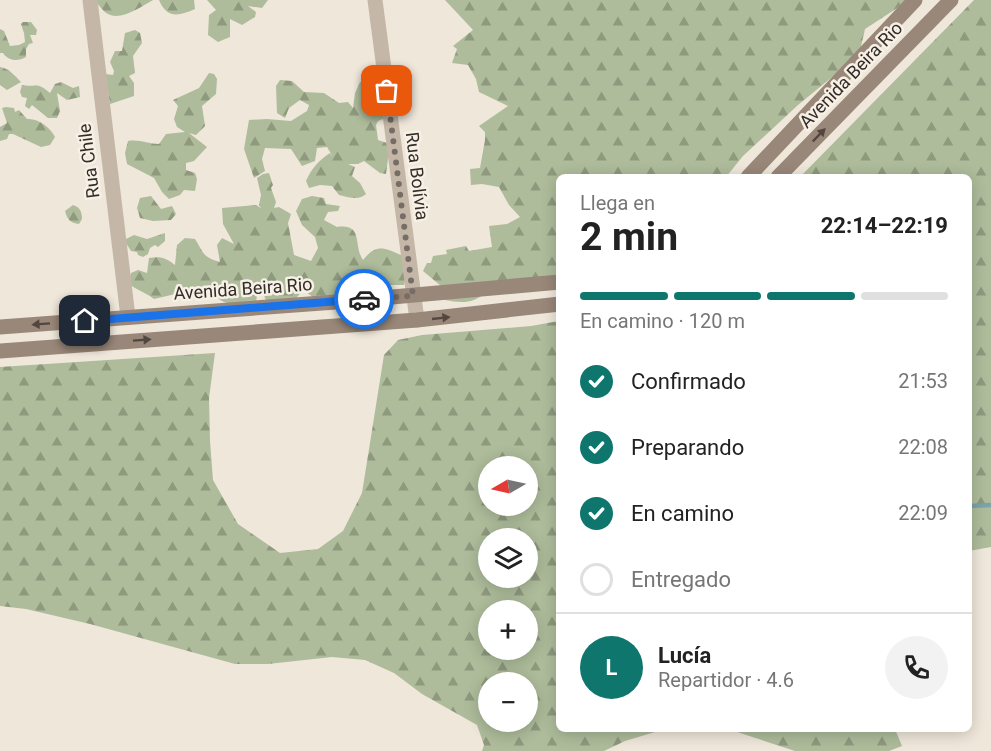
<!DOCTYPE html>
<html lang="es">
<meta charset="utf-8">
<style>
body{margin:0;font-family:Roboto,sans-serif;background:#f2f2f2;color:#222;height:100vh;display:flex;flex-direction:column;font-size:22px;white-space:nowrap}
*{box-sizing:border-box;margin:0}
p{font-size:20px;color:#767676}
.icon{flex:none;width:33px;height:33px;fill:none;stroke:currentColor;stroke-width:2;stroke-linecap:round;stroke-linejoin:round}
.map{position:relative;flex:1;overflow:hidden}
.drawer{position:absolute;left:556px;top:174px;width:416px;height:558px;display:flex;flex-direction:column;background:#fff;border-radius:9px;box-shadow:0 3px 15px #0003}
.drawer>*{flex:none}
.needle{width:39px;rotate:261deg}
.controls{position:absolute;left:478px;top:456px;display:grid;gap:12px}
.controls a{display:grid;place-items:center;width:60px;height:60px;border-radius:50%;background:#fff;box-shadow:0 3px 15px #0003;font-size:30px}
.pin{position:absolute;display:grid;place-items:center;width:51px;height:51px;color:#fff;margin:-26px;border-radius:12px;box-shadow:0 3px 9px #0006}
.courier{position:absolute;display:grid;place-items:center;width:60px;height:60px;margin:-30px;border:4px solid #1a73e8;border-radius:50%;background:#fff;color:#222;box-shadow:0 2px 8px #0007}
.headline em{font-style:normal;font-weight:700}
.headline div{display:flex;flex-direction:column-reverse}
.headline{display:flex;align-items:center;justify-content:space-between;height:102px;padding:0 24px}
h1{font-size:39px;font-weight:700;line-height:45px}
.bar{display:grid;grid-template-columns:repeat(4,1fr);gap:9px 6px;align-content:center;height:72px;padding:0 24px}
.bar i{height:8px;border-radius:4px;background:#e0e0e0}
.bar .on{background:#0f766e}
.bar p{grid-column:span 4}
.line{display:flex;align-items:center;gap:15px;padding:0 24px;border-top:2px solid #e0e0e0}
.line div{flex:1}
.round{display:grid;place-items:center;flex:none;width:63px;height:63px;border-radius:32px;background:#f2f2f2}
ol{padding:0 24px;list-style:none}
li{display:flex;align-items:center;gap:18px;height:66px}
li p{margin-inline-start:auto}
li .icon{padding:6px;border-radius:50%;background:#0f766e;color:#fff;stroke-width:4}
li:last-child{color:#767676}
li i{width:33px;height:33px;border:3px solid #e0e0e0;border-radius:50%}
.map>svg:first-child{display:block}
.forest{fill:url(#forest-firs);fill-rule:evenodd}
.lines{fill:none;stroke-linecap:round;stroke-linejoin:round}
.stream{stroke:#7ca3a9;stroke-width:4.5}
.street{stroke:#c5b7a7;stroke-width:15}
.secondary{stroke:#998779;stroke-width:15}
.oneway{fill:#524740}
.done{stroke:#756d66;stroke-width:6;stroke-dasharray:0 10.8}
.route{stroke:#1a73e8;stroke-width:8}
.labels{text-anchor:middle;stroke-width:5;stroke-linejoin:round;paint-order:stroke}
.street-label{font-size:18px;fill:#332c27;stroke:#f7f0e6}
</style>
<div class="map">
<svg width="991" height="751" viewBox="0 0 991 751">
<defs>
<pattern id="forest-firs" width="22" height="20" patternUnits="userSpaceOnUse" patternTransform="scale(1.5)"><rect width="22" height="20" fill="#aebc9b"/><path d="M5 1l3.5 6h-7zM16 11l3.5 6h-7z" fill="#8e997e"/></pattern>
</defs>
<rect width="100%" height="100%" fill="#efe7da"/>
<g class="forest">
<path d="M94,0H153C141,7 121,21 108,14C102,11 99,4 94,0Z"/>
<path d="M159,0H194L195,9C179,16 167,19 159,0Z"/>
<polygon points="207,0 268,0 262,8 248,6 256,12 255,17 242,25 230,19 230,37 218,42 208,35 209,15 216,10"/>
<path d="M445,0H905V3L865,29L859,55L798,105L743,156L726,177H560V285L485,293C473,304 461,303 445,300L441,286L423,271L427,263H431L433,256L447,254L446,250L466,246L469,251L492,247L489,226L507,224L520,217L509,205L499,187L482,184L471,185L470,169L480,168L485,140V132L479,126L508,106L479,92L476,79L468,65L452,63L457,49L453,46L473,30Z"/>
<polygon points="974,0 991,0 991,547 969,551 969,177 800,177"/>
<path d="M23,22H31L37,30L36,35H30L33,43L29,44L26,49V57C18,62 8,61 3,53H0V29L4,31L10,46L19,45L25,42L24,33L21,24Z"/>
<polygon points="135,30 140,33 142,43 133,56 135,73 129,76 134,83 134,96 110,104 105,74 113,75 114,71 110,62 115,51 122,51 125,33"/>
<path d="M0,67C9,68 15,76 21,82L7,90L0,85Z"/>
<path d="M395,68L403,75L408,105L402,111L390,107L388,117L378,121L376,125L378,140L390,144L386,174L380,173L364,161L358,164H348L355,167L352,176L360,183L366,194C359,201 348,197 339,195L332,186L320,185L309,188L306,181C311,169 319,160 330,153L333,157L327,147L317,148L315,161L302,166L291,149L265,148L262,159L265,171L254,178L244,149L249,120L267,119L291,121L307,111L309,105L300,100L289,108L285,118L277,113L276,86L280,80L292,81L304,92L324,93L339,103L348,102L353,108L355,93L360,82L370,81L379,84L383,70Z"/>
<path d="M209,73L214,74L217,79L216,94L202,106L205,126L196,135L189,133L207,147L194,161L186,163V170L195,173L197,179L195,191L184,190L180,195L169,199L162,192L154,178L127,164L125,153L128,141C139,139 148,144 159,144L166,134L185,132L177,127L174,119L178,106L173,100L199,88Z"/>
<path d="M61,82L73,88L79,86L80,97L67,100L57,93L60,111L57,118H48L32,105L29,109L25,106L27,98L22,97L20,92L22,85C39,88 35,81 50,93L55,84Z"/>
<path d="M6,107L14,108L15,112L19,110L27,119C38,118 50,127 55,137L50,145L41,147L13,134H9L7,139L0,141V127L7,123L2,108Z"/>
<path d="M269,173L273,185L271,188L276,202L274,208L279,207L291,214L288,223L294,255L311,261L318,248L315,237L302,225L296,211L302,199L312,196L324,198L326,204L340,206L338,211L328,212L324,220L337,227C364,223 353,246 363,260C376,244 383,247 401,255L409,269L404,285H375L370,292L313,297L303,290L293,302L268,304L262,292L257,295L256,302C240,303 222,309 214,292L188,291L154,299C145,292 136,290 128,283L131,273L138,270L147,273L149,258C161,256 166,258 175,265L177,245L185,238L195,239C204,253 202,257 220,262L217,245L222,238L234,244L223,224L222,208L256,205L261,208L259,205L261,195L257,178L263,174Z"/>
<polygon points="151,196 161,209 172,206 176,214 171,220 153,221 140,218 137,208 140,198"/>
<path d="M73,205C80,207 82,212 82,219L79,224C70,223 67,219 65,211Z"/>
<polygon points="165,233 165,241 158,247 155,245 150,248 148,254 143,257 138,255 137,252 131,251 124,240 134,235 147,239"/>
<path d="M559,321L560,729H676L655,732L625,741L604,751H482L484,745L477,725L422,694L394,673L365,660L332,657L268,664H235L90,624L26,609L0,606V367L215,353L209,398L210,441L213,480L238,524L280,553L318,549L343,531L362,493L384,355L398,340L422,335L531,326ZM489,466H528V506H489ZM489,538H528V578H489ZM489,610H528V650H489ZM489,682H528V722H489Z"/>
<polygon points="728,729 895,729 902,746 889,751 795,751"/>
</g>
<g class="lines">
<polyline class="stream" points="969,506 991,505"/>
<g class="street">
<polyline points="90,0 128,317"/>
<polyline points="375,0 417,320"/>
</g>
<g class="secondary">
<polyline points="748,177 915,0"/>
<polyline points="778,177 951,0"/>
<polyline points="0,327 336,302 560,282"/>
<polyline points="0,351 417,320 560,304"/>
</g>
</g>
<defs><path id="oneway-solid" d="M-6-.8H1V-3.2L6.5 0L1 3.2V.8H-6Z" transform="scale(1.5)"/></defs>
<g class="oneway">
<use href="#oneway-solid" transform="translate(819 135) rotate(-46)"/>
<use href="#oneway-solid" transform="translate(441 318) rotate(-6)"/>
<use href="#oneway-solid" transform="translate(41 324) rotate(176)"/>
<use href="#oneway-solid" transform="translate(142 340) rotate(-4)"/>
</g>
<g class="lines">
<polyline class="done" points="364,299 413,296 387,91"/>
<polyline class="route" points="85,321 364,299"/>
</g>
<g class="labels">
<g class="street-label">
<text transform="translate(851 75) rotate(-46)" y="6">Avenida Beira Rio</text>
<text transform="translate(89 161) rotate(-97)" y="6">Rua Chile</text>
<text transform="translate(417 176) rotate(83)" y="6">Rua Bolívia</text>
<text transform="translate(243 289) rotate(-4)" y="6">Avenida Beira Rio</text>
</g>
</g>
</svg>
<div class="controls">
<a><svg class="needle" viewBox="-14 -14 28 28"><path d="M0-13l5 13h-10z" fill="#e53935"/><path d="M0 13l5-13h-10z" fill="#767676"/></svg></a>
<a><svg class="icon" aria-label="layers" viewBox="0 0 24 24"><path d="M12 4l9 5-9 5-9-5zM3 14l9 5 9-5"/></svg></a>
<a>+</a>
<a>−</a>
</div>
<div class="pin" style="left:387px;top:91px;background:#ea580c"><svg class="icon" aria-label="bag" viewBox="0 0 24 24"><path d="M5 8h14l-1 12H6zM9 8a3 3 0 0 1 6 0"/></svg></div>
<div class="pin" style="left:85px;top:321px;background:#1f2937"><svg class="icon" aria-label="home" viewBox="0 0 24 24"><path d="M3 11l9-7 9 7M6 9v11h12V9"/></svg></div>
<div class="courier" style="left:364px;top:299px"><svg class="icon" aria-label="car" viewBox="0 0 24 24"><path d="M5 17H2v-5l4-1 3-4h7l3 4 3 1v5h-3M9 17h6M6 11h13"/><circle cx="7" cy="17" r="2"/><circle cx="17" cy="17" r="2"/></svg></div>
<section class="drawer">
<div class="headline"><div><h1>2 min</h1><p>Llega en</p></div><em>22:14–22:19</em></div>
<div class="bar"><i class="on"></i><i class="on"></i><i class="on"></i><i></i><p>En camino · 120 m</p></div>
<ol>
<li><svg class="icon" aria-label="check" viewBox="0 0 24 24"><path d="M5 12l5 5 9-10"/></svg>Confirmado<p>21:53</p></li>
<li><svg class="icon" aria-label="check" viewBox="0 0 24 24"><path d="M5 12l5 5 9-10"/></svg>Preparando<p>22:08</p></li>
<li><svg class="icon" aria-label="check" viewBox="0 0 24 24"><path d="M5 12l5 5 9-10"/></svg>En camino<p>22:09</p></li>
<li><i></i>Entregado</li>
</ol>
<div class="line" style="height:108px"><b class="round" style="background:#0f766e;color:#fff">L</b><div><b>Lucía</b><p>Repartidor · 4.6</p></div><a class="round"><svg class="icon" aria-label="phone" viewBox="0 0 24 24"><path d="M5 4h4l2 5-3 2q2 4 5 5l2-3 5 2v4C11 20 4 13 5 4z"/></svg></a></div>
</section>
</div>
